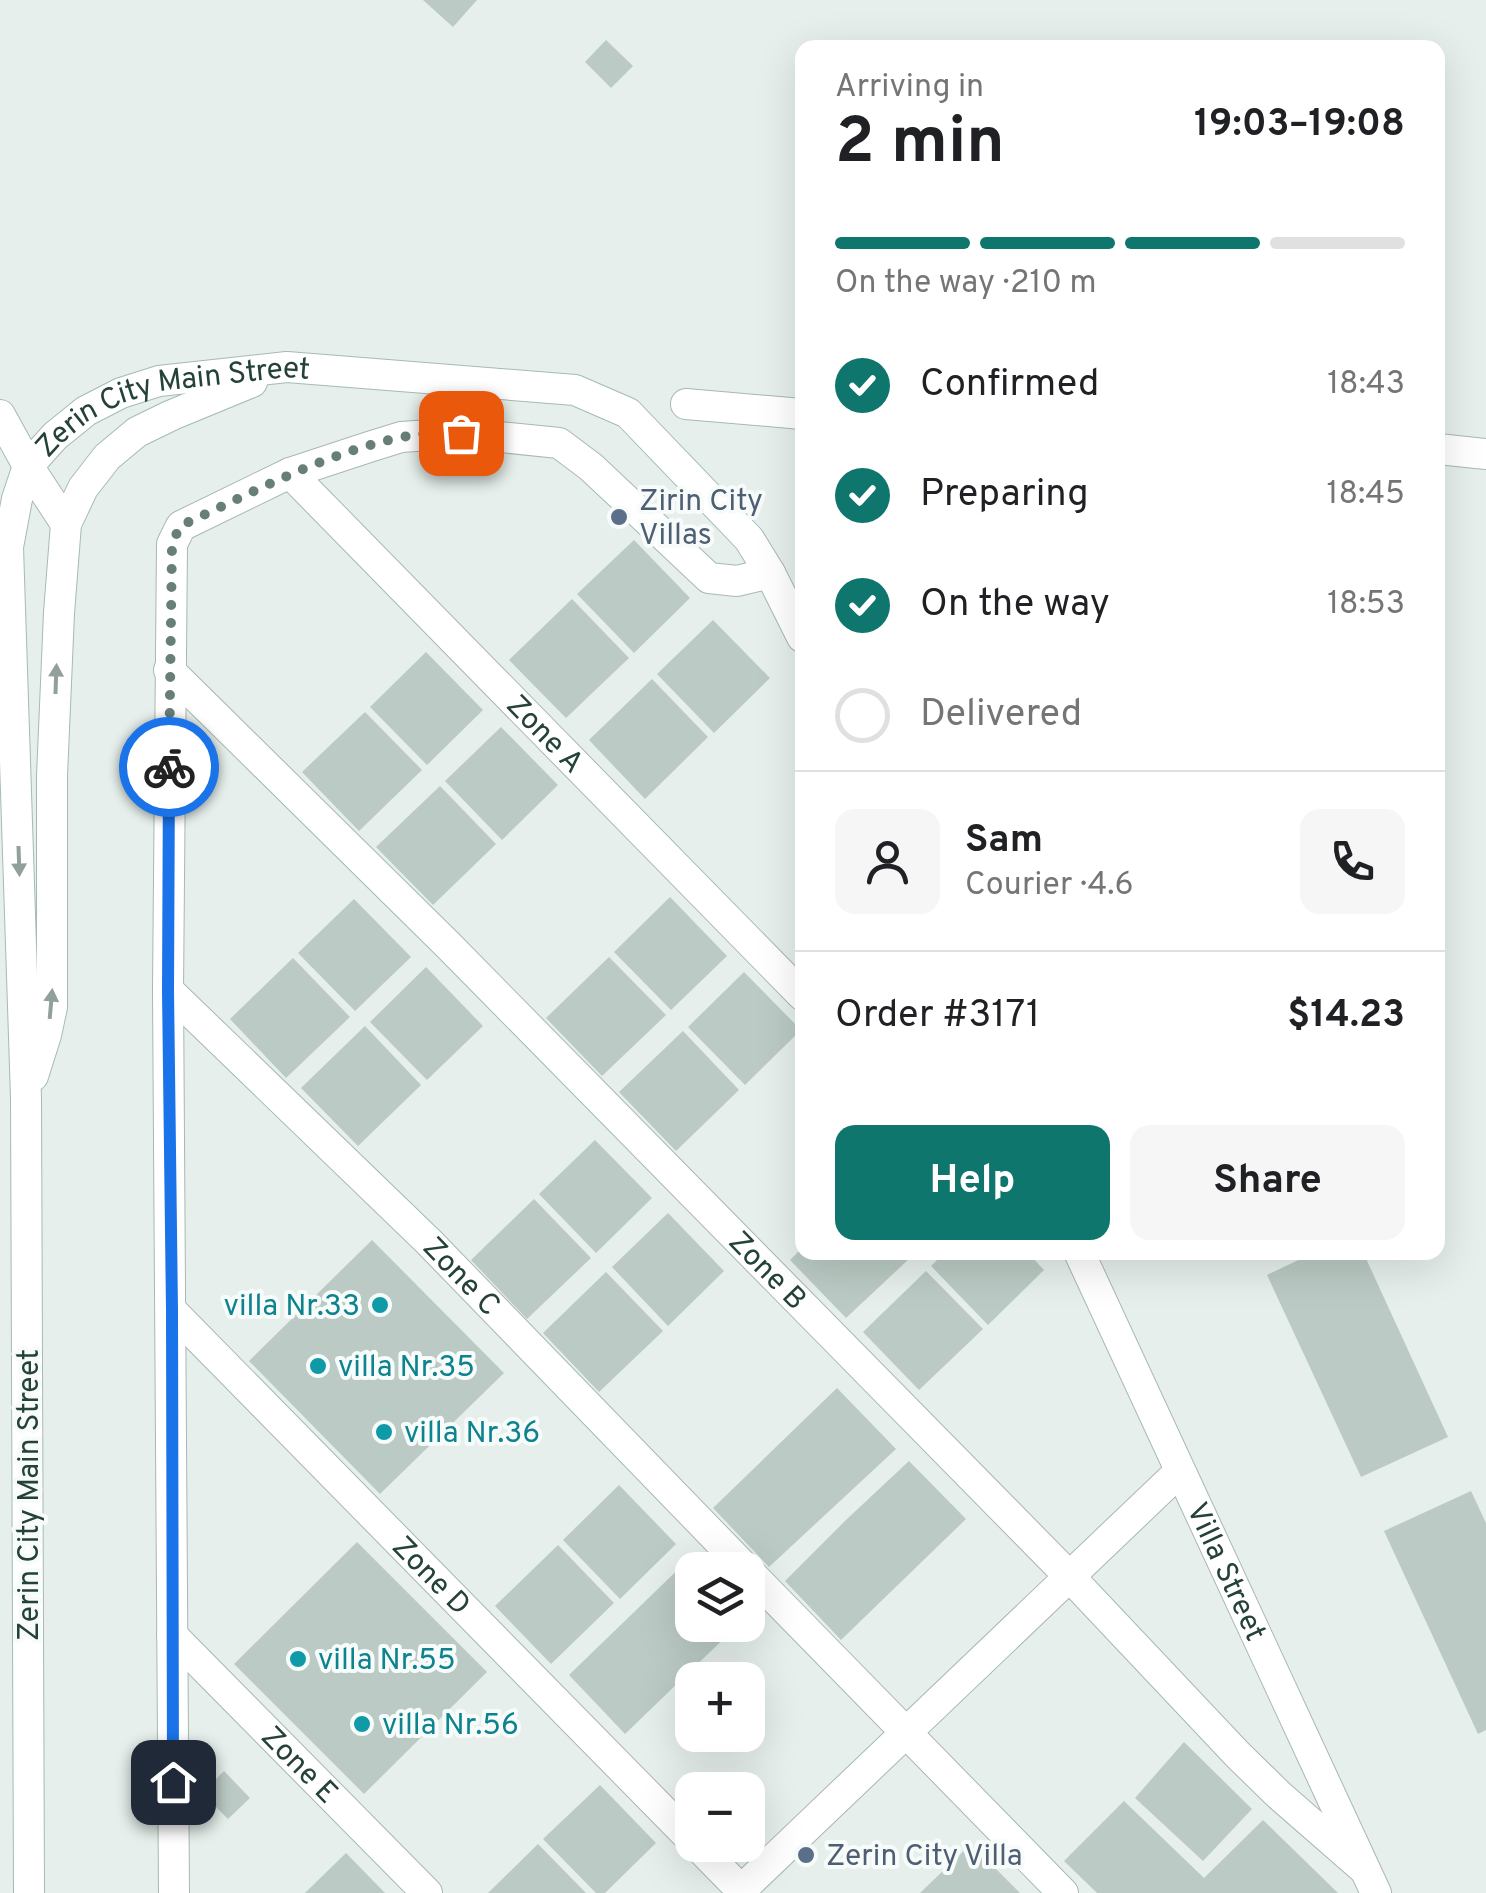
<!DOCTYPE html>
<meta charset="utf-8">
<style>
body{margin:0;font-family:Overpass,sans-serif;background:#f6f6f6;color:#202124;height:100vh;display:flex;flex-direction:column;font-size:38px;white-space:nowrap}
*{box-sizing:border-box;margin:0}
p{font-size:32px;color:#757577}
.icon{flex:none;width:55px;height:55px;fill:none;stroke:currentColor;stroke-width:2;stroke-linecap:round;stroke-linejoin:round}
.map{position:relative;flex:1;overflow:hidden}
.panel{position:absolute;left:795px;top:40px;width:650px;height:1220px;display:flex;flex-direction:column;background:#fff;border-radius:20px;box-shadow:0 10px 40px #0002}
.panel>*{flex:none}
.tools{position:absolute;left:675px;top:1552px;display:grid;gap:20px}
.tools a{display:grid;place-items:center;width:90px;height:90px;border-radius:20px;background:#fff;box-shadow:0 10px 40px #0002;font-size:50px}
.pin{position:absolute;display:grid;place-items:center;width:85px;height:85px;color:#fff;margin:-42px;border-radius:20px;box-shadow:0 5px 15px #0006}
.courier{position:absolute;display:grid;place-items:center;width:100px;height:100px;margin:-50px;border:8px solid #1a73e8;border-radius:50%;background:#fff;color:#222;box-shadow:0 2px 12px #0007}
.headline em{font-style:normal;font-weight:700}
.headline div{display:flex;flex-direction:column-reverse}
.headline{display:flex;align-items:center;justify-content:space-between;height:170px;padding:0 40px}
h1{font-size:65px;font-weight:700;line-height:75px}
.bar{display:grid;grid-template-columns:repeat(4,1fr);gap:15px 10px;align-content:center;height:120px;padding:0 40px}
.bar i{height:12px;border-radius:8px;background:#e0e0e0}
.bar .selected{background:#0f766e}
.bar p{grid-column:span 4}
.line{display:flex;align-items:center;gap:25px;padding:0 40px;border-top:2px solid #e0e0e0}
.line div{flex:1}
.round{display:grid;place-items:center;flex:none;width:105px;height:105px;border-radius:20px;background:#f6f6f6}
ol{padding:0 40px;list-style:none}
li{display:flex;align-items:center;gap:30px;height:110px}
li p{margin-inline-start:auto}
li .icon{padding:10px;border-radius:50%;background:#0f766e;color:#fff;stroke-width:4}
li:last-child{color:#757577}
li i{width:55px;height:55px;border:5px solid #e0e0e0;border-radius:50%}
.button{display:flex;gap:20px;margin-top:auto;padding:20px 40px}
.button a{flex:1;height:115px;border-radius:20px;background:#0f766e;color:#fff;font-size:40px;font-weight:700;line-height:115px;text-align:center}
.button a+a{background:#f6f6f6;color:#202124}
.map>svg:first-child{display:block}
.building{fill:#bbcac4}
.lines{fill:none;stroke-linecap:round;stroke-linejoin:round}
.street-casing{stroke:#a8b8b2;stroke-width:32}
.secondary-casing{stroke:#a4bbb3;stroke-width:32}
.street{stroke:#fff;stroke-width:30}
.secondary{stroke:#fff;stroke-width:30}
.oneway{fill:#92a09c}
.done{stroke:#687f78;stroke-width:10;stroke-dasharray:0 18}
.route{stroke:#1a73e8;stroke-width:12}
.service-dot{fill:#5c6f8a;stroke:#f7fbf9;stroke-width:4}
.culture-dot{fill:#0f9aa8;stroke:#f7fbf9;stroke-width:4}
.labels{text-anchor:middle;stroke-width:8;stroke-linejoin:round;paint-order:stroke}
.street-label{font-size:30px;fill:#24423a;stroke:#f7fbf9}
.service-label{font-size:30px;fill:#4e5e75;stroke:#f7fbf9;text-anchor:start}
.culture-label{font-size:30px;fill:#0d838f;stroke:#f7fbf9;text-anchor:start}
</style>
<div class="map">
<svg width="1486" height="1893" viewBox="0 0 1486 1893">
<rect width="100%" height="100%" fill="#e6efeb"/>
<g class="building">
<polygon points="423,0 477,0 453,27"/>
<polygon points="606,40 633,66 611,88 585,62"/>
<polygon points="634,540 690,598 634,653 577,594"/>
<polygon points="572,599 629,658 566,718 509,660"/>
<polygon points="713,620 770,678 714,733 657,674"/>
<polygon points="426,652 483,710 427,765 370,707"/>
<polygon points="652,679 708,737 645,799 589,740"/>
<polygon points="365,712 422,770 359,831 302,772"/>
<polygon points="501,727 558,785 502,840 445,781"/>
<polygon points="440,786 496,844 433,905 376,847"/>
<polygon points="670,897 727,956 671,1010 614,952"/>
<polygon points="354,899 411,957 355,1011 298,953"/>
<polygon points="609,957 666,1015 602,1076 546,1018"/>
<polygon points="293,958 350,1017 286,1078 230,1019"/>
<polygon points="426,967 483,1026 427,1080 370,1022"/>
<polygon points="744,972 801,1030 745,1085 688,1027"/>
<polygon points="365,1026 421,1085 358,1146 301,1088"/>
<polygon points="683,1031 739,1090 676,1151 619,1092"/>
<polygon points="595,1140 652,1198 596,1253 539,1194"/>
<polygon points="534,1199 591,1258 527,1319 471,1260"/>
<polygon points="668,1213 724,1271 668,1326 612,1267"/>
<polygon points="372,1240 504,1373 380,1494 249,1361"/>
<polygon points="802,1248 802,1252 905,1252 910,1258 846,1318 790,1260"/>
<polygon points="945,1252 1027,1252 1044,1270 988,1325 931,1266"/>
<polygon points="1315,1252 1363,1252 1448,1437 1361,1477 1267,1275"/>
<polygon points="926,1271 983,1329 919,1390 863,1332"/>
<polygon points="606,1272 663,1331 599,1392 543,1333"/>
<polygon points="837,1388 896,1449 769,1567 713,1508"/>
<polygon points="909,1461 966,1519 841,1640 785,1581 847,1519"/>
<polygon points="619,1485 676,1544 620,1599 563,1540"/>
<polygon points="1471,1491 1486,1523 1486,1730 1478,1734 1384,1531"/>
<polygon points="357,1542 487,1672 364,1794 234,1664"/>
<polygon points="558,1545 614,1603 551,1664 495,1606"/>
<polygon points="693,1555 708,1570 692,1570 692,1625 738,1625 625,1734 569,1675"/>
<polygon points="1184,1742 1252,1809 1203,1861 1135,1798"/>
<polygon points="224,1771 250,1798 228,1819 202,1793"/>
<polygon points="600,1785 656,1843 605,1893 596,1893 543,1839"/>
<polygon points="1124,1801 1204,1878 1263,1820 1338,1893 1097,1893 1064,1861"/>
<polygon points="538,1844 586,1893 488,1893"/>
<polygon points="971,1844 1020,1893 920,1893"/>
<polygon points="346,1853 385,1893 305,1893"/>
</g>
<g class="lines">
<defs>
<g id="street">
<polyline points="686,404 802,414"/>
<polyline points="0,415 28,466 66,524"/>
<polyline points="1438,449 1486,454"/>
<path id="s1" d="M290,473L802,995"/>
<path id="s2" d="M169,670L448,945L1070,1577L1238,1755L1279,1795L1365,1870"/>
<path id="s3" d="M168,990L429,1242L747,1570"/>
<path id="s4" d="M1079,1252L1376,1893"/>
<path id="s5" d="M171,1310L692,1840"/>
<polyline points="748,1571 1063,1893"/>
<path id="s6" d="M172,1635L427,1893"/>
<polyline points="697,1845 744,1893"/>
<polyline points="174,1893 168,990 172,544 181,526 290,473 369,447 401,437 461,433 559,443 591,467 709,578 737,581 770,573 802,637"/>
<polyline points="738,1893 1179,1472"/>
</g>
<g id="secondary">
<polyline points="33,1076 46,1035 52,1007 52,776 59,613 66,524 83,488 107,457 137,432 172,415 252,382"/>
<path id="s7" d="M29,1893L26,1098L8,547L17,499L28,466L55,436L86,411L121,393L159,381L287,367L575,390L628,413L749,539L770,573"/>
</g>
</defs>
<use href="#street" class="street-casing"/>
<use href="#secondary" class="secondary-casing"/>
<use href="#street" class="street"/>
<use href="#secondary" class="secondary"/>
</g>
<defs><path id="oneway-solid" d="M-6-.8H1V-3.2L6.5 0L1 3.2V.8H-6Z" transform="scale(2.5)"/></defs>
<g class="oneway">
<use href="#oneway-solid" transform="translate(56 679) rotate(-88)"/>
<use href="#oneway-solid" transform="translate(19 861) rotate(88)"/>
<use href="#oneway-solid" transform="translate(51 1004) rotate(-85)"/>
</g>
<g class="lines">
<path class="done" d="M169,767L172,544L180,526C252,493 321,455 398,438C419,433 440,433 461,433"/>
<polyline class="route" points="169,767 168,990 172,1310 173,1782"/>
</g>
<g class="service-dot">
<circle cx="619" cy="517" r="10"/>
<circle cx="806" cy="1855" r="10"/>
</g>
<g class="culture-dot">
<circle cx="380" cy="1305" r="10"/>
<circle cx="318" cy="1366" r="10"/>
<circle cx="384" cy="1432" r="10"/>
<circle cx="298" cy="1659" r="10"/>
<circle cx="362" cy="1724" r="10"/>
</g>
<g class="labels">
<g class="street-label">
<text dy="10" stroke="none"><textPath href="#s7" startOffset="1595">Zerin City Main Street</textPath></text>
<text dy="10" stroke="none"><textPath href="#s1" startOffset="365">Zone A</textPath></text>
<text dy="10" stroke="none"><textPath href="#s2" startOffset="848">Zone B</textPath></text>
<text dy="10" stroke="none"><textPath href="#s3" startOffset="410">Zone C</textPath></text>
<text transform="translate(28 1495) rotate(-90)" y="10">Zerin City Main Street</text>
<text dy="10" stroke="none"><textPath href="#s4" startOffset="352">Villa Street</textPath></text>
<text dy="10" stroke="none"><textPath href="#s5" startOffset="372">Zone D</textPath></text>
<text dy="10" stroke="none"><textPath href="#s6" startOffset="182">Zone E</textPath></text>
</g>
<g class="service-label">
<text x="639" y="510">Zirin City<tspan x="639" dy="34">Villas</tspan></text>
<text x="826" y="1865">Zerin City Villa</text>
</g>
<g class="culture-label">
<text x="360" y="1315" text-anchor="end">villa Nr.33</text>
<text x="338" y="1376">villa Nr.35</text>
<text x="404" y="1442">villa Nr.36</text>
<text x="318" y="1669">villa Nr.55</text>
<text x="382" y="1734">villa Nr.56</text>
</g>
</g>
</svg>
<div class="tools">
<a><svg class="icon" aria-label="layers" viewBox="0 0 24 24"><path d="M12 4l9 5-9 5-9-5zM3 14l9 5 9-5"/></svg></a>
<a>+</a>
<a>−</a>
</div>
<div class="pin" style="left:461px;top:433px;background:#ea580c"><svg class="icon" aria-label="bag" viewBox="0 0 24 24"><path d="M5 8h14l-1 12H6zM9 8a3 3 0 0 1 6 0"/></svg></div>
<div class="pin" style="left:173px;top:1782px;background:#1f2937"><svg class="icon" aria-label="home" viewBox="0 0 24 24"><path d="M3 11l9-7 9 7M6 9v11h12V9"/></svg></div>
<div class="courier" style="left:169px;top:767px"><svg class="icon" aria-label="bike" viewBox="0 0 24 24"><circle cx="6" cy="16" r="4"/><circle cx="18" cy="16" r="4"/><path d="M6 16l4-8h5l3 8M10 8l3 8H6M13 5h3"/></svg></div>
<section class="panel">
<div class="headline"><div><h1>2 min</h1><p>Arriving in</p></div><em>19:03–19:08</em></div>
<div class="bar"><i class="selected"></i><i class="selected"></i><i class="selected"></i><i></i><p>On the way · 210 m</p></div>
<ol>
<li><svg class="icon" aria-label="check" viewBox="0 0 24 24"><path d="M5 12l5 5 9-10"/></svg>Confirmed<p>18:43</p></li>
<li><svg class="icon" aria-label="check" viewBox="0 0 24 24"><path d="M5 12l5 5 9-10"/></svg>Preparing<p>18:45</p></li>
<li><svg class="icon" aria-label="check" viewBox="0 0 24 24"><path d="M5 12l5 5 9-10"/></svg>On the way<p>18:53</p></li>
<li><i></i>Delivered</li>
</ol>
<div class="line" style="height:180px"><a class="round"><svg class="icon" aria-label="person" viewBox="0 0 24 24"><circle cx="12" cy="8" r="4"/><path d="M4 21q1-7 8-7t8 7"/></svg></a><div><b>Sam</b><p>Courier · 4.6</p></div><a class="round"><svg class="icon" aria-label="phone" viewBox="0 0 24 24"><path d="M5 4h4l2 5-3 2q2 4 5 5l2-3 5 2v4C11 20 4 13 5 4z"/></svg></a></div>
<div class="line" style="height:130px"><div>Order #3171</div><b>$14.23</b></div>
<div class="button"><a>Help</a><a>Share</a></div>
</section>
</div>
